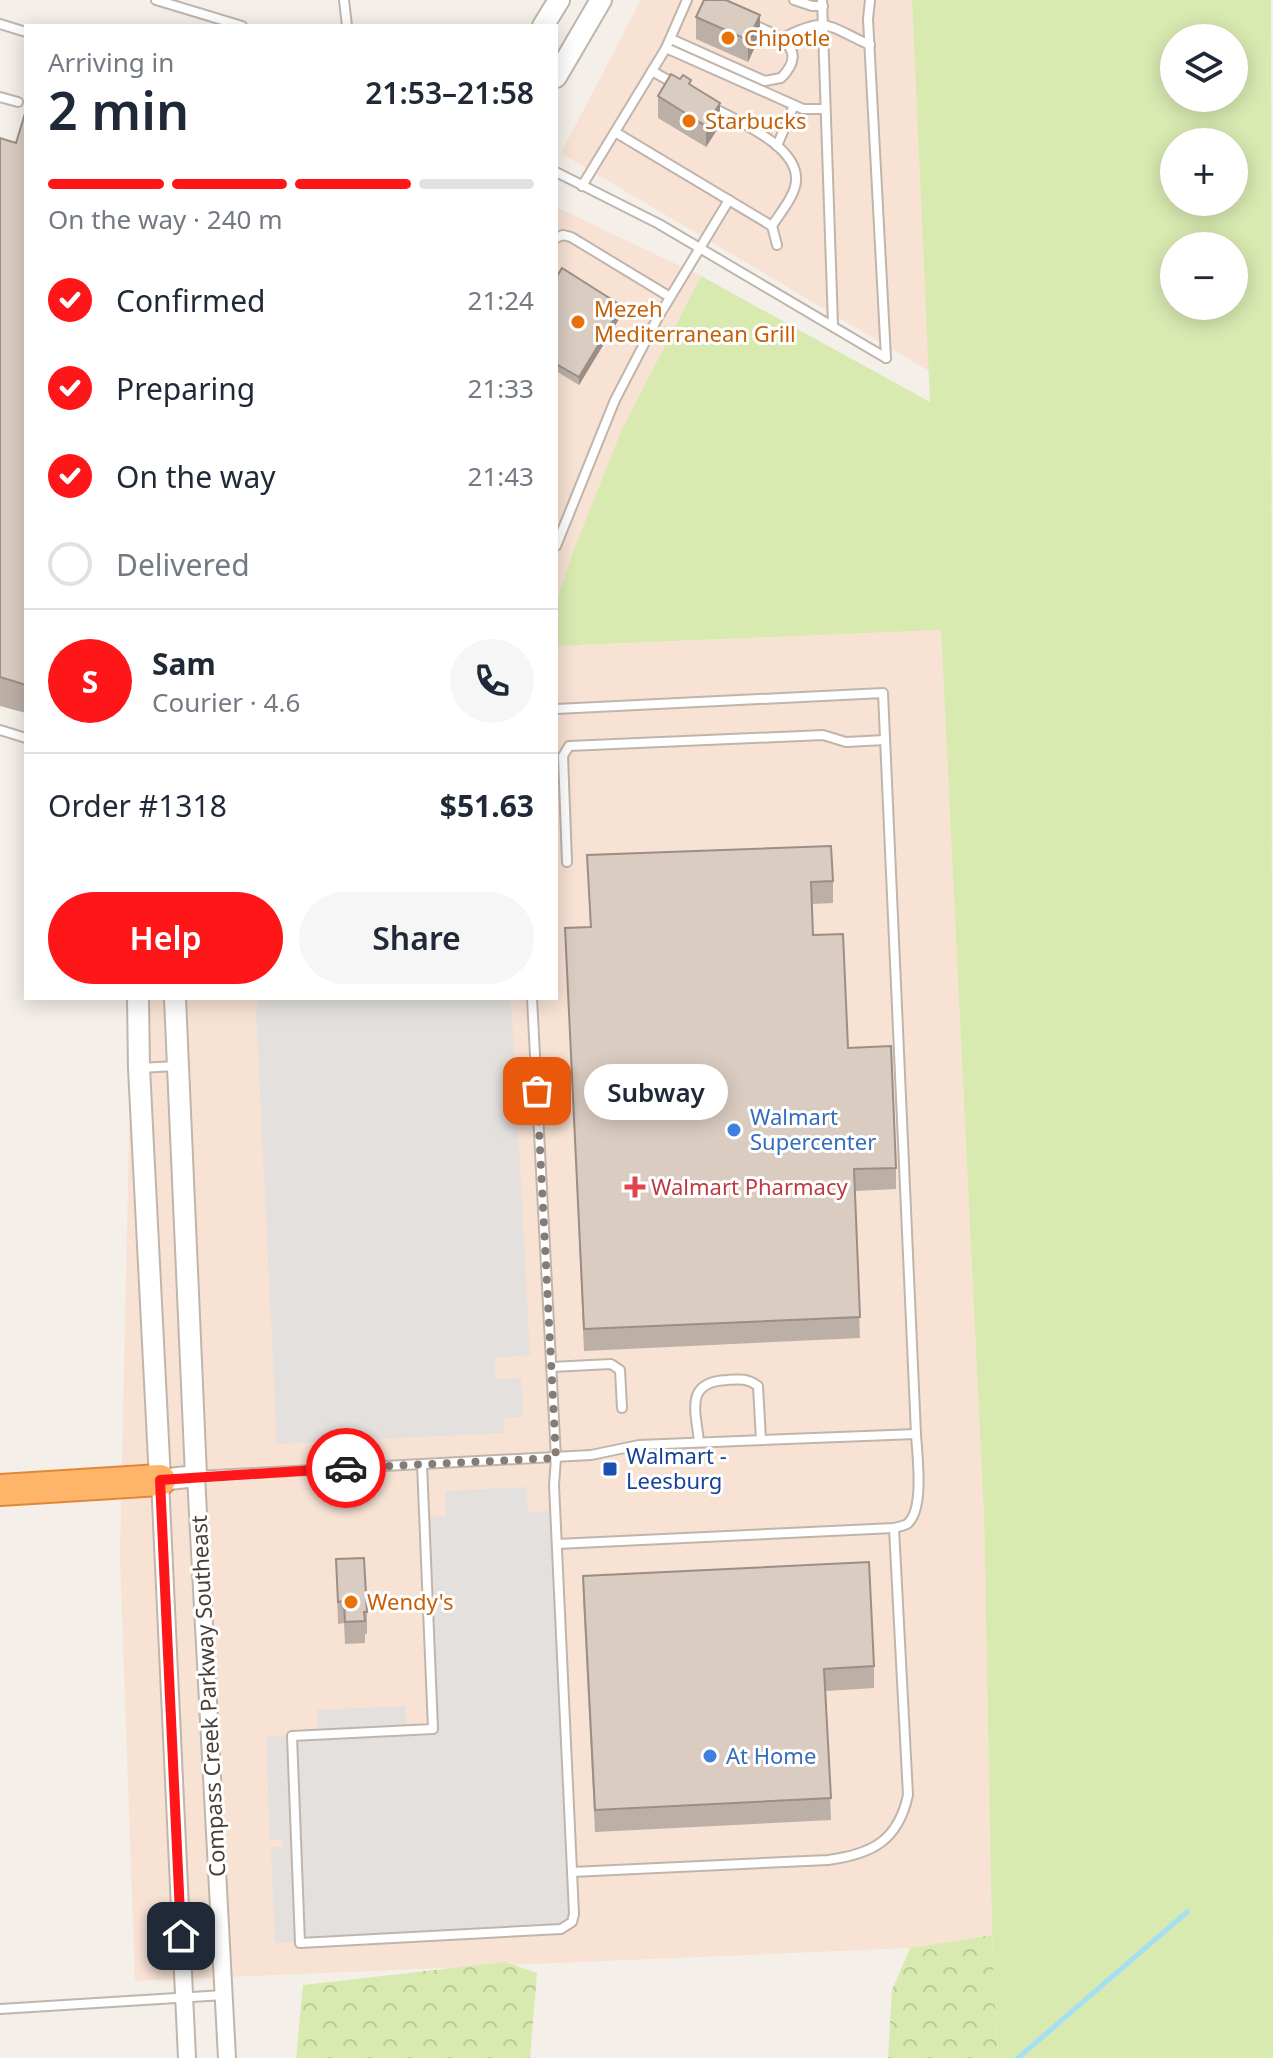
<!DOCTYPE html>
<meta charset="utf-8">
<style>
body{margin:0;font-family:"Noto Sans",sans-serif;background:#f6f6f7;color:#1f2937;height:100vh;display:flex;flex-direction:column;font-size:30px;white-space:nowrap}
*{box-sizing:border-box;margin:0}
p{font-size:26px;color:#747a83}
.icon{flex:none;width:44px;height:44px;fill:none;stroke:currentColor;stroke-width:2;stroke-linecap:round;stroke-linejoin:round}
.map{position:relative;flex:1;overflow:hidden}
.details{position:absolute;left:24px;top:24px;width:534px;height:976px;display:flex;flex-direction:column;background:#fff;border-radius:0px;box-shadow:0 4px 20px #0003}
.details>*{flex:none}
.fabs{position:absolute;left:1160px;top:24px;display:grid;gap:16px}
.fabs a{display:grid;place-items:center;width:88px;height:88px;border-radius:50%;background:#fff;box-shadow:0 4px 20px #0003;font-size:40px}
.pin{position:absolute;display:grid;place-items:center;width:68px;height:68px;color:#fff;margin:-34px;border-radius:16px;box-shadow:0 4px 12px #0006}
.courier{position:absolute;display:grid;place-items:center;width:80px;height:80px;margin:-40px;border:6px solid #fe1618;border-radius:50%;background:#fff;color:#222;box-shadow:0 2px 10px #0007}
.bubble{position:absolute;height:56px;border-radius:28px;background:#fff;box-shadow:0 4px 20px #0003;font-size:26px;font-weight:600;line-height:56px;text-align:center}
.overview em{font-style:normal;font-weight:600}
.overview div{display:flex;flex-direction:column-reverse}
.overview{display:flex;align-items:center;justify-content:space-between;height:136px;padding:0 24px}
h1{font-size:52px;font-weight:600;line-height:60px}
.bar{display:grid;grid-template-columns:repeat(4,1fr);gap:12px 8px;align-content:center;height:96px;padding:0 24px}
.bar i{height:10px;border-radius:6px;background:#e0e1e3}
.bar .current{background:#fe1618}
.bar p{grid-column:span 4}
.line{display:flex;align-items:center;gap:20px;padding:0 24px;border-top:2px solid #e0e1e3}
.line div{flex:1}
.round{display:grid;place-items:center;flex:none;width:84px;height:84px;border-radius:42px;background:#f6f6f7}
ol{padding:0 24px;list-style:none}
li{display:flex;align-items:center;gap:24px;height:88px}
li p{margin-inline-start:auto}
li .icon{padding:8px;border-radius:50%;background:#fe1618;color:#fff;stroke-width:4}
li:last-child{color:#747a83}
li i{width:44px;height:44px;border:4px solid #e0e1e3;border-radius:50%}
.button{display:flex;gap:16px;margin-top:auto;padding:16px 24px}
.button a{flex:1;height:92px;border-radius:48px;background:#fe1618;color:#fff;font-size:32px;font-weight:600;line-height:92px;text-align:center}
.button a+a{background:#f6f6f7;color:#1f2937}
.map>svg:first-child{display:block}
.commercial{fill:#f7e2d4}
.green{fill:#d9eab1;fill-rule:evenodd}
.forest{fill:url(#forest-crowns)}
.parking{fill:#e3e0dd}
.lines{fill:none;stroke-linecap:round;stroke-linejoin:round}
.stream{stroke:#a4dff2;stroke-width:5}
.service-casing{stroke:#c0b5ab;stroke-width:12}
.minor-casing{stroke:#c0b5ab;stroke-width:20}
.tertiary-casing{stroke:#c0b5ab;stroke-width:24}
.motorway-casing{stroke:#e18736;stroke-width:34}
.service{stroke:#fff;stroke-width:8}
.minor{stroke:#fff;stroke-width:16}
.tertiary{stroke:#fff;stroke-width:20}
.motorway{stroke:#ffb569;stroke-width:30}
.wall{fill:#bbafa6}
.shaded-wall{fill:#998f87}
.building{fill:#daccc1;stroke:#998f87;stroke-width:2}
.done{stroke:#857d75;stroke-width:8;stroke-dasharray:0 14.4}
.route{stroke:#fe1618;stroke-width:10}
.food-dot{fill:#e8710a;stroke:#fff;stroke-width:3}
.shop-dot{fill:#3f7fe0;stroke:#fff;stroke-width:3}
.health-dot{fill:#e0444e;stroke:#fff;stroke-width:3}
.transit-dot{fill:#1a4fb4;stroke:#fff;stroke-width:3}
.labels{text-anchor:middle;stroke-width:6;stroke-linejoin:round;paint-order:stroke}
.food-label{font-size:22px;fill:#c56008;stroke:#fff;text-anchor:start}
.shop-label{font-size:22px;fill:#366cbe;stroke:#fff;text-anchor:start}
.health-label{font-size:22px;fill:#be3a42;stroke:#fff;text-anchor:start}
.transit-label{font-size:22px;fill:#164399;stroke:#fff;text-anchor:start}
.street-label{font-size:22px;fill:#483f37;stroke:#fff}
</style>
<div class="map">
<svg width="1273" height="2058" viewBox="0 0 1273 2058">
<defs>
<pattern id="forest-crowns" width="20" height="18" patternUnits="userSpaceOnUse" patternTransform="scale(2)"><rect width="20" height="18" fill="#d9eab1"/><path d="M2 6a3 3 0 1 1 6 0M12 15a3 3 0 1 1 6 0" fill="none" stroke="#bcca99"/></pattern>
</defs>
<rect width="100%" height="100%" fill="#f5efe9"/>
<g class="commercial">
<polygon points="641,0 912,0 929,371 561,153"/>
<polygon points="556,207 701,276 622,429 574,549 556,603"/>
<polygon points="941,630 984,1517 992,1935 910,1948 135,1981 120,1558 132,998 556,998 556,646"/>
</g>
<path class="green" d="M912,0H1271L1273,2058H998L992,1935L984,1517L941,630L556,646V603L574,549L622,429L701,276L930,402ZM1174,38H1234V98H1174ZM1174,142H1234V202H1174ZM1174,246H1234V306H1174Z"/>
<g class="forest">
<polygon points="992,1935 998,2058 888,2058 892,1990 910,1948"/>
<polygon points="505,1962 537,1973 530,2058 296,2058 303,1985"/>
</g>
<g class="parking">
<polygon points="258,998 511,998 530,1355 494,1358 496,1379 521,1378 523,1417 503,1418 504,1433 277,1444 256,1009"/>
<polygon points="526,1487 528,1512 556,1511 574,1914 567,1927 275,1943 271,1847 282,1847 284,1843 282,1840 270,1840 266,1737 318,1735 317,1710 405,1706 407,1730 433,1729 424,1517 446,1516 445,1491"/>
</g>
<g class="lines">
<polyline class="stream" points="1018,2058 1187,1912"/>
<defs>
<g id="service">
<polyline points="156,0 242,26"/>
<polyline points="344,0 347,26"/>
<polyline points="794,0 812,6 823,6"/>
<polyline points="822,0 833,325"/>
<polyline points="870,0 868,19 886,358"/>
<polyline points="0,24 26,32"/>
<path d="M783,38C827,15 827,26 870,45"/>
<path d="M671,39L765,81L781,78C812,47 774,34 750,23"/>
<polyline points="666,48 803,109 825,109"/>
<polyline points="652,71 675,84"/>
<polyline points="0,97 18,102"/>
<path d="M710,106C737,121 799,146 796,181C795,196 780,213 772,226"/>
<polyline points="615,132 772,226 777,245"/>
<polyline points="777,146 794,105"/>
<polyline points="556,172 659,224 886,358"/>
<polyline points="582,186 666,48 687,0"/>
<polyline points="556,238 563,235 571,237 670,297"/>
<polyline points="556,546 615,400 657,319 729,200"/>
<polyline points="0,730 26,738"/>
<polyline points="567,862 563,756 569,746 823,735 846,742 885,740"/>
<polyline points="139,1068 177,1066"/>
<polyline points="551,1367 611,1364 620,1370 622,1408"/>
<path d="M699,1442C696,1411 684,1382 727,1380C740,1379 747,1378 758,1386L761,1440"/>
<polyline points="422,1464 433,1729 292,1736 300,1943 561,1929 572,1922 574,1914 554,1485 556,1458 532,998"/>
<polyline points="196,1476 591,1455 639,1445 916,1434 883,693 556,709"/>
<path d="M557,1544L894,1528C898,1527 903,1526 907,1524C925,1510 917,1455 916,1434"/>
<path d="M572,1872L828,1860C872,1854 898,1841 908,1795L894,1528"/>
<polyline points="0,2009 224,1995"/>
</g>
<g id="minor">
<polyline points="196,1476 227,2058"/>
<polyline points="160,1480 187,2058"/>
</g>
<g id="tertiary">
<polyline points="543,26 559,0"/>
<polyline points="556,77 601,0"/>
<polyline points="138,998 139,1068 160,1480 196,1476 175,998"/>
</g>
<polyline id="motorway" points="0,1490 160,1480"/>
</defs>
<use href="#service" class="service-casing"/>
<use href="#minor" class="minor-casing"/>
<use href="#tertiary" class="tertiary-casing"/>
<use href="#motorway" class="motorway-casing"/>
<use href="#service" class="service"/>
<use href="#minor" class="minor"/>
<use href="#tertiary" class="tertiary"/>
<use href="#motorway" class="motorway"/>
</g>
<g class="wall">
<polygon points="696,17 760,36 748,62 696,39"/>
<polygon points="691,86 720,125 706,147 658,118 658,96"/>
<polygon points="26,110 26,713 0,706 0,138 16,143"/>
<polygon points="556,278 622,314 579,385 556,371"/>
<polygon points="587,855 833,881 833,903 812,904 813,935 848,1048 896,1168 896,1189 855,1191 860,1338 584,1351 565,928 590,927"/>
<polygon points="336,1559 367,1612 367,1634 365,1634 365,1643 345,1644 344,1623 338,1624"/>
<polygon points="583,1576 874,1666 874,1688 826,1691 831,1820 595,1832 583,1598"/>
</g>
<g class="shaded-wall">
<polygon points="760,15 760,36 748,62 748,40"/>
<polygon points="720,103 720,125 706,147 706,126"/>
<polygon points="622,306 622,314 579,385 579,377"/>
</g>
<g class="building">
<polygon points="704,0 726,0 760,15 748,40 696,17"/>
<polygon points="671,74 680,79 683,75 691,80 689,84 720,103 706,126 658,96"/>
<polygon points="26,110 26,685 0,677 0,138 16,143"/>
<polygon points="562,268 622,306 579,377 556,364 556,278"/>
<polygon points="831,846 833,881 811,882 813,935 843,934 848,1048 891,1046 896,1168 854,1169 860,1317 584,1329 565,928 591,927 587,855"/>
<polygon points="364,1558 367,1612 364,1612 365,1621 345,1622 344,1601 338,1602 336,1559"/>
<polygon points="869,1562 874,1666 824,1669 831,1798 595,1810 583,1576"/>
</g>
<g class="lines">
<polyline class="done" points="346,1468 556,1458 537,1091"/>
<polyline class="route" points="181,1936 160,1480 346,1468"/>
</g>
<g class="food-dot">
<circle cx="728" cy="38" r="8"/>
<circle cx="689" cy="121" r="8"/>
<circle cx="578" cy="322" r="8"/>
<circle cx="351" cy="1602" r="8"/>
</g>
<g class="shop-dot">
<circle cx="734" cy="1130" r="8"/>
<circle cx="710" cy="1756" r="8"/>
</g>
<path class="health-dot" d="M631 1175h8v8h8v8h-8v8h-8v-8h-8v-8h8z"/>
<rect class="transit-dot" x="602" y="1461" width="16" height="16" rx="4"/>
<g class="labels">
<g class="food-label">
<text x="744" y="46">Chipotle</text>
<text x="705" y="129">Starbucks</text>
<text x="594" y="317">Mezeh<tspan x="594" dy="25">Mediterranean Grill</tspan></text>
<text x="367" y="1610">Wendy's</text>
</g>
<g class="shop-label">
<text x="750" y="1125">Walmart<tspan x="750" dy="25">Supercenter</tspan></text>
<text x="726" y="1764">At Home</text>
</g>
<g class="health-label">
<text x="651" y="1195">Walmart Pharmacy</text>
</g>
<g class="transit-label">
<text x="626" y="1464">Walmart -<tspan x="626" dy="25">Leesburg</tspan></text>
</g>
<g class="street-label">
<text transform="translate(208 1696) rotate(-93)" y="8">Compass Creek Parkway Southeast</text>
</g>
</g>
</svg>
<div class="fabs">
<a><svg class="icon" aria-label="layers" viewBox="0 0 24 24"><path d="M12 4l9 5-9 5-9-5zM3 14l9 5 9-5"/></svg></a>
<a>+</a>
<a>−</a>
</div>
<div class="pin" style="left:537px;top:1091px;background:#ea580c"><svg class="icon" aria-label="bag" viewBox="0 0 24 24"><path d="M5 8h14l-1 12H6zM9 8a3 3 0 0 1 6 0"/></svg></div>
<div class="pin" style="left:181px;top:1936px;background:#1f2937"><svg class="icon" aria-label="home" viewBox="0 0 24 24"><path d="M3 11l9-7 9 7M6 9v11h12V9"/></svg></div>
<div class="courier" style="left:346px;top:1468px"><svg class="icon" aria-label="car" viewBox="0 0 24 24"><path d="M5 17H2v-5l4-1 3-4h7l3 4 3 1v5h-3M9 17h6M6 11h13"/><circle cx="7" cy="17" r="2"/><circle cx="17" cy="17" r="2"/></svg></div>
<div class="bubble" style="left:584px;top:1064px;width:144px">Subway</div>
<section class="details">
<div class="overview"><div><h1>2 min</h1><p>Arriving in</p></div><em>21:53–21:58</em></div>
<div class="bar"><i class="current"></i><i class="current"></i><i class="current"></i><i></i><p>On the way · 240 m</p></div>
<ol>
<li><svg class="icon" aria-label="check" viewBox="0 0 24 24"><path d="M5 12l5 5 9-10"/></svg>Confirmed<p>21:24</p></li>
<li><svg class="icon" aria-label="check" viewBox="0 0 24 24"><path d="M5 12l5 5 9-10"/></svg>Preparing<p>21:33</p></li>
<li><svg class="icon" aria-label="check" viewBox="0 0 24 24"><path d="M5 12l5 5 9-10"/></svg>On the way<p>21:43</p></li>
<li><i></i>Delivered</li>
</ol>
<div class="line" style="height:144px"><b class="round" style="background:#fe1618;color:#fff">S</b><div><b>Sam</b><p>Courier · 4.6</p></div><a class="round"><svg class="icon" aria-label="phone" viewBox="0 0 24 24"><path d="M5 4h4l2 5-3 2q2 4 5 5l2-3 5 2v4C11 20 4 13 5 4z"/></svg></a></div>
<div class="line" style="height:104px"><div>Order #1318</div><b>$51.63</b></div>
<div class="button"><a>Help</a><a>Share</a></div>
</section>
</div>
